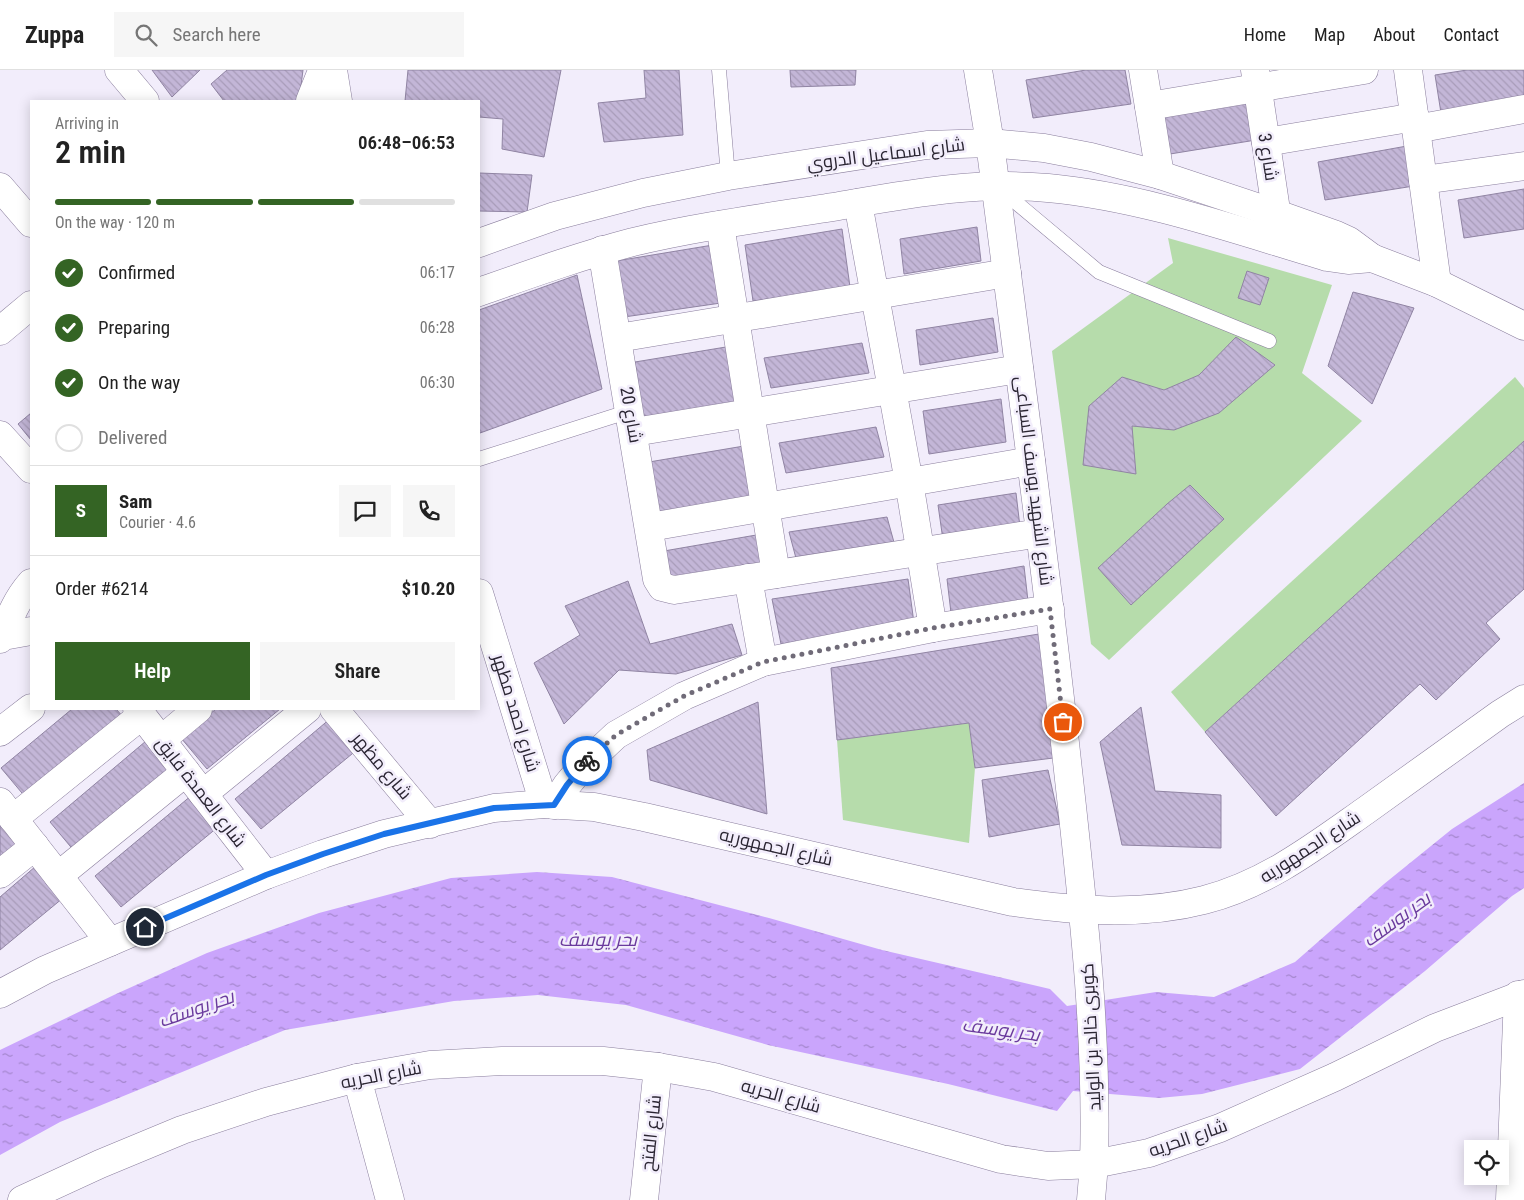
<!DOCTYPE html>
<meta charset="utf-8">
<style>
body{margin:0;font-family:"Roboto Condensed",Cairo,sans-serif;background:#f6f6f6;color:#222;height:100vh;display:flex;flex-direction:column;font-size:19px;white-space:nowrap}
*{box-sizing:border-box;margin:0}
p{font-size:16px;color:#767676}
.icon{flex:none;width:28px;height:28px;fill:none;stroke:currentColor;stroke-width:2;stroke-linecap:round;stroke-linejoin:round}
.map{position:relative;flex:1;overflow:hidden}
.panel{position:absolute;left:30px;top:30px;width:450px;height:610px;display:flex;flex-direction:column;background:#fff;border-radius:0px;box-shadow:0 2px 12px #0003}
.panel>*{flex:none}
.controls{position:absolute;left:1464px;top:1070px;display:grid;gap:10px}
.controls a{display:grid;place-items:center;width:45px;height:45px;border-radius:0px;background:#fff;box-shadow:0 2px 12px #0003;font-size:25px}
.pin{position:absolute;display:grid;place-items:center;width:42px;height:42px;color:#fff;margin:-21px;border:2px solid #fff;border-radius:50%;box-shadow:0 1px 5px #0007}
.courier{position:absolute;display:grid;place-items:center;width:50px;height:50px;margin:-25px;border:4px solid #1a73e8;border-radius:50%;background:#fff;color:#222;box-shadow:0 1px 6px #0007}
.head em{font-style:normal;font-weight:600}
.head div{display:flex;flex-direction:column-reverse}
.head{display:flex;align-items:center;justify-content:space-between;height:85px;padding:0 25px}
h1{font-size:32px;font-weight:600;line-height:38px}
.bar{display:grid;grid-template-columns:repeat(4,1fr);gap:8px 5px;align-content:center;height:60px;padding:0 25px}
.bar i{height:6px;border-radius:4px;background:#e0e0e0}
.bar .current{background:#346424}
.bar p{grid-column:span 4}
.line{display:flex;align-items:center;gap:12px;padding:0 25px;border-top:1px solid #e0e0e0}
.line div{flex:1}
.round{display:grid;place-items:center;flex:none;width:52px;height:52px;border-radius:0px;background:#f6f6f6}
ol{padding:0 25px;list-style:none}
li{display:flex;align-items:center;gap:15px;height:55px}
li p{margin-inline-start:auto}
li .icon{padding:5px;border-radius:50%;background:#346424;color:#fff;stroke-width:4}
li:last-child{color:#767676}
li i{width:28px;height:28px;border:2px solid #e0e0e0;border-radius:50%}
.action{display:flex;gap:10px;margin-top:auto;padding:10px 25px}
.action a{flex:1;height:58px;border-radius:0px;background:#346424;color:#fff;font-size:20px;font-weight:600;line-height:58px;text-align:center}
.action a+a{background:#f6f6f6;color:#222}
header{display:flex;align-items:center;gap:30px;box-sizing:border-box;height:70px;padding:0 25px;background:#fff;border-bottom:1px solid #e0e0e0}
header strong{font-size:24px}
nav{display:flex;gap:28px;margin-inline-start:auto;font-size:18px}
.search{width:350px;height:45px;background:#f6f6f6;display:flex;align-items:center;gap:12px;box-sizing:border-box;padding:0 18px;border-radius:0px;color:#767676;font-size:19px}
.map>svg:first-child{display:block}
.green{fill:#b6dcab}
.water{fill:url(#water-ripples)}
.building{fill:url(#building-back-hatch);stroke:#9084a3}
.lines{fill:none;stroke-linecap:round;stroke-linejoin:round}
.lane-casing{stroke:#8a7e9d;stroke-width:15}
.street-casing{stroke:#8a7e9d;stroke-width:29}
.secondary-casing{stroke:#8a7e9d;stroke-width:29}
.lane{stroke:#fff;stroke-width:14}
.street{stroke:#fff;stroke-width:28}
.secondary{stroke:#fff;stroke-width:28}
.done{stroke:#706b78;stroke-width:5;stroke-dasharray:0 9}
.route{stroke:#1a73e8;stroke-width:6}
.labels{text-anchor:middle;stroke-width:5;stroke-linejoin:round;paint-order:stroke}
.street-label{font-size:18px;fill:#2a2532;stroke:#f2edfb}
.water-label{font-size:19px;font-style:italic;fill:#6a3a9d;stroke:#f2edfb}
</style>
<header>
<strong>Zuppa</strong>
<div class="search"><svg class="icon" aria-label="search" viewBox="0 0 24 24"><circle cx="10" cy="10" r="6"/><path d="M15 15l6 6"/></svg>Search here</div>
<nav><a>Home</a><a>Map</a><a>About</a><a>Contact</a></nav>
</header>
<div class="map">
<svg width="1524" height="1130" viewBox="0 0 1524 1130">
<defs>
<pattern id="water-ripples" width="26" height="14" patternUnits="userSpaceOnUse" patternTransform="scale(1.25)"><rect width="26" height="14" fill="#caa5fc"/><path d="M2 4q2-2 4 0t4 0M15 11q2-2 4 0t4 0" fill="none" stroke="#a486cd"/></pattern>
<pattern id="building-back-hatch" width="6" height="6" patternUnits="userSpaceOnUse" patternTransform="scale(1.25)"><rect width="6" height="6" fill="#c3b6d7"/><path d="M-1 5l2 2M0 0l6 6M5-1l2 2" fill="none" stroke="#a89cb9"/></pattern>
</defs>
<rect width="100%" height="100%" fill="#f2edfb"/>
<g class="green">
<polygon points="1168,168 1332,215 1302,303 1362,351 1109,590 1091,574 1052,281 1173,193"/>
<polygon points="1515,307 1524,318 1524,371 1205,662 1171,622"/>
<polygon points="969,653 975,698 969,773 843,750 837,670"/>
</g>
<polygon class="water" points="1524,713 1524,818 1512,826 1425,901 1300,999 1202,1024 1159,1028 1073,1021 1057,1041 948,1014 768,975 626,935 538,925 454,931 285,960 60,1052 0,1085 0,980 116,924 207,883 319,843 451,808 537,802 612,807 769,848 882,880 1050,919 1067,936 1156,922 1214,927 1295,892 1384,814 1452,759"/>
<g class="building">
<polygon points="152,0 200,0 172,27"/>
<polygon points="227,0 303,0 299,31 224,31 211,14"/>
<polygon points="408,0 561,0 544,87 502,79 503,49 479,47 479,31 405,31"/>
<polygon points="644,0 679,0 683,65 604,72 598,33 646,28"/>
<polygon points="790,0 856,0 855,15 791,17"/>
<polygon points="1086,0 1125,0 1131,34 1033,48 1026,10"/>
<polygon points="1467,0 1524,0 1524,31 1441,43 1435,5"/>
<polygon points="1250,31 1256,70 1170,84 1163,46"/>
<polygon points="1407,76 1414,116 1325,130 1318,92"/>
<polygon points="479,103 532,105 527,142 479,141"/>
<polygon points="1524,119 1524,159 1464,168 1458,130"/>
<polygon points="977,157 981,191 904,204 900,169"/>
<polygon points="842,159 850,217 753,231 745,175"/>
<polygon points="713,175 721,233 624,247 616,191"/>
<polygon points="1247,201 1269,208 1260,235 1238,228"/>
<polygon points="577,205 602,319 480,363 479,359 479,240"/>
<polygon points="1353,222 1414,238 1372,334 1328,296"/>
<polygon points="993,248 998,282 920,295 916,260"/>
<polygon points="1236,267 1275,295 1219,343 1174,360 1132,356 1136,404 1083,395 1089,336 1122,307 1164,320 1199,305"/>
<polygon points="862,273 869,303 771,318 764,288"/>
<polygon points="732,276 740,333 643,348 635,292"/>
<polygon points="1001,329 1006,372 929,384 923,341"/>
<polygon points="31,343 31,370 18,354"/>
<polygon points="876,357 884,387 786,403 779,373"/>
<polygon points="1524,371 1524,519 1486,553 1500,569 1436,630 1420,614 1276,746 1205,662"/>
<polygon points="744,376 752,427 656,442 649,392"/>
<polygon points="1190,415 1224,449 1131,535 1098,498 1167,434"/>
<polygon points="1016,423 1020,457 943,470 938,435"/>
<polygon points="887,447 895,476 797,492 789,462"/>
<polygon points="762,464 767,494 668,511 664,481"/>
<polygon points="1024,496 1028,531 951,543 947,509"/>
<polygon points="908,509 914,553 781,574 772,529"/>
<polygon points="628,511 650,574 732,554 742,585 676,604 619,600 564,654 534,593 580,565 565,536"/>
<polygon points="1039,564 1061,687 975,698 969,653 837,670 831,598"/>
<polygon points="758,632 767,744 650,710 647,680"/>
<polygon points="1141,637 1155,721 1221,725 1221,778 1122,775 1100,672"/>
<polygon points="72,639 116,639 124,648 27,729 1,698"/>
<polygon points="216,639 280,639 207,699 181,668"/>
<polygon points="331,648 358,679 261,759 235,729"/>
<polygon points="146,671 173,702 75,782 50,752"/>
<polygon points="1048,700 1060,754 989,767 982,710"/>
<polygon points="192,725 218,757 121,837 95,806"/>
<polygon points="0,751 20,775 0,791"/>
<polygon points="36,796 63,828 0,880 0,827"/>
</g>
<g class="lines">
<defs>
<g id="lane">
<polyline points="719,0 728,106"/>
<polyline points="1000,119 1099,202 1269,271"/>
<polyline points="479,389 630,341"/>
</g>
<g id="street">
<polyline points="119,0 145,31"/>
<polyline points="978,0 990,73"/>
<polyline points="1143,0 1160,105"/>
<polyline points="1255,0 1280,167"/>
<polyline points="1408,0 1437,213"/>
<polyline points="1149,36 1364,0"/>
<polyline points="1416,59 1524,39"/>
<polyline points="1266,72 1415,47"/>
<polyline points="1423,110 1524,96"/>
<polyline points="0,117 31,153"/>
<polyline points="858,133 909,412 933,558"/>
<polyline points="720,155 776,504"/>
<polyline points="602,180 657,509 662,517 674,520 1040,463"/>
<polyline points="0,261 31,235"/>
<polyline points="618,268 1007,203"/>
<polyline points="634,362 1019,299"/>
<polyline points="0,365 31,399"/>
<polyline points="650,457 1031,391"/>
<polyline points="748,508 763,592"/>
<polyline points="479,523 544,734"/>
<polyline points="137,639 266,805"/>
<polyline points="334,639 430,754"/>
<polyline points="0,662 31,638"/>
<polyline points="161,670 198,639"/>
<polyline points="203,724 307,639"/>
<polyline points="0,732 110,872"/>
<polyline points="554,735 567,715 582,697 616,665 684,626 763,592 933,558 1050,539"/>
<polyline points="13,749 142,645"/>
<polyline points="0,804 35,776"/>
<polyline points="58,806 186,702"/>
<polyline points="357,1008 390,1130"/>
<polyline points="644,1130 658,997"/>
<polyline points="1091,1130 1094,1094"/>
<polyline points="1510,1130 1518,925"/>
</g>
<g id="secondary">
<polyline points="333,0 338,31"/>
<polyline points="310,31 320,6 325,0"/>
<path d="M990,73C1016,276 1044,479 1066,682C1081,819 1098,957 1094,1094"/>
<polyline points="479,173 555,146 643,123 728,106 927,75 990,73 1044,78 1091,87 1160,105 1277,144 1336,165 1349,171 1372,188 1437,213 1524,256"/>
<path d="M479,222C530,204 580,186 633,172C700,156 770,147 839,136C909,124 977,111 1048,118C1144,127 1236,160 1327,187L1348,190L1372,188"/>
<path d="M3,566C10,546 17,529 31,513"/>
<polyline points="0,569 3,566 31,561"/>
<path d="M0,924L45,900L266,805L323,784L384,764L494,738L544,734L594,737L644,747L1013,832C1076,841 1142,846 1204,830C1266,814 1314,777 1365,741C1410,709 1455,676 1500,644L1524,629"/>
<polyline points="22,1130 100,1094 182,1060 266,1032 357,1008 430,995 502,991 603,991 658,997 714,1007 1001,1089 1048,1096 1094,1094 1149,1083 1220,1058 1335,1007 1435,958 1524,924"/>
</g>
</defs>
<use href="#lane" class="lane-casing"/>
<use href="#street" class="street-casing"/>
<use href="#secondary" class="secondary-casing"/>
<use href="#lane" class="lane"/>
<use href="#street" class="street"/>
<use href="#secondary" class="secondary"/>
</g>
<g class="lines">
<polyline class="done" points="587,691 616,665 684,626 763,592 933,558 1050,539 1063,652"/>
<polyline class="route" points="145,857 266,805 323,784 384,764 494,738 554,735 567,715 587,691"/>
</g>
<g class="labels">
<g class="street-label">
<text transform="translate(886 84) rotate(-7)" y="6">شارع اسماعيل الدروي</text>
<text transform="translate(1268 87) rotate(81)" y="6">شارع 3</text>
<text transform="translate(631 345) rotate(80)" y="6">شارع 20</text>
<text transform="translate(1034 411) rotate(83)" y="6">شارع الشهيد يوسف السباعى</text>
<text transform="translate(516 643) rotate(73)" y="6">شارع احمد مظهر</text>
<text transform="translate(382 696) rotate(50)" y="6">شارع مظهر</text>
<text transform="translate(201 722) rotate(52)" y="6">شارع العمدة فايق</text>
<text transform="translate(776 777) rotate(13)" y="6">شارع الجمهوريه</text>
<text transform="translate(1310 777) rotate(-33)" y="6">شارع الجمهوريه</text>
<text transform="translate(1091 967) rotate(-93)" y="6">كوبرى خالد بن الوليد</text>
<text transform="translate(381 1005) rotate(-11)" y="6">شارع الحريه</text>
<text transform="translate(781 1026) rotate(16)" y="6">شارع الحريه</text>
<text transform="translate(651 1063) rotate(-84)" y="6">شارع الفتح</text>
<text transform="translate(1188 1068) rotate(-19)" y="6">شارع الحريه</text>
</g>
<g class="water-label">
<text transform="translate(1396 849) rotate(-36)" y="7">بحر يوسف</text>
<text x="598" y="876">بحر يوسف</text>
<text transform="translate(196 938) rotate(-19)" y="7">بحر يوسف</text>
<text transform="translate(1001 959) rotate(8)" y="7">بحر يوسف</text>
</g>
</g>
</svg>
<div class="controls">
<a><svg class="icon" aria-label="locate" viewBox="0 0 24 24"><circle cx="12" cy="12" r="6"/><path d="M12 2v4M12 18v4M2 12h4M18 12h4"/></svg></a>
</div>
<div class="pin" style="left:1063px;top:652px;background:#ea580c"><svg class="icon" aria-label="bag" viewBox="0 0 24 24"><path d="M5 8h14l-1 12H6zM9 8a3 3 0 0 1 6 0"/></svg></div>
<div class="pin" style="left:145px;top:857px;background:#1f2937"><svg class="icon" aria-label="home" viewBox="0 0 24 24"><path d="M3 11l9-7 9 7M6 9v11h12V9"/></svg></div>
<div class="courier" style="left:587px;top:691px"><svg class="icon" aria-label="bike" viewBox="0 0 24 24"><circle cx="6" cy="16" r="4"/><circle cx="18" cy="16" r="4"/><path d="M6 16l4-8h5l3 8M10 8l3 8H6M13 5h3"/></svg></div>
<section class="panel">
<div class="head"><div><h1>2 min</h1><p>Arriving in</p></div><em>06:48–06:53</em></div>
<div class="bar"><i class="current"></i><i class="current"></i><i class="current"></i><i></i><p>On the way · 120 m</p></div>
<ol>
<li><svg class="icon" aria-label="check" viewBox="0 0 24 24"><path d="M5 12l5 5 9-10"/></svg>Confirmed<p>06:17</p></li>
<li><svg class="icon" aria-label="check" viewBox="0 0 24 24"><path d="M5 12l5 5 9-10"/></svg>Preparing<p>06:28</p></li>
<li><svg class="icon" aria-label="check" viewBox="0 0 24 24"><path d="M5 12l5 5 9-10"/></svg>On the way<p>06:30</p></li>
<li><i></i>Delivered</li>
</ol>
<div class="line" style="height:90px"><b class="round" style="background:#346424;color:#fff">S</b><div><b>Sam</b><p>Courier · 4.6</p></div><a class="round"><svg class="icon" aria-label="chat" viewBox="0 0 24 24"><path d="M4 5h16v11H9l-5 4z"/></svg></a><a class="round"><svg class="icon" aria-label="phone" viewBox="0 0 24 24"><path d="M5 4h4l2 5-3 2q2 4 5 5l2-3 5 2v4C11 20 4 13 5 4z"/></svg></a></div>
<div class="line" style="height:65px"><div>Order #6214</div><b>$10.20</b></div>
<div class="action"><a>Help</a><a>Share</a></div>
</section>
</div>
